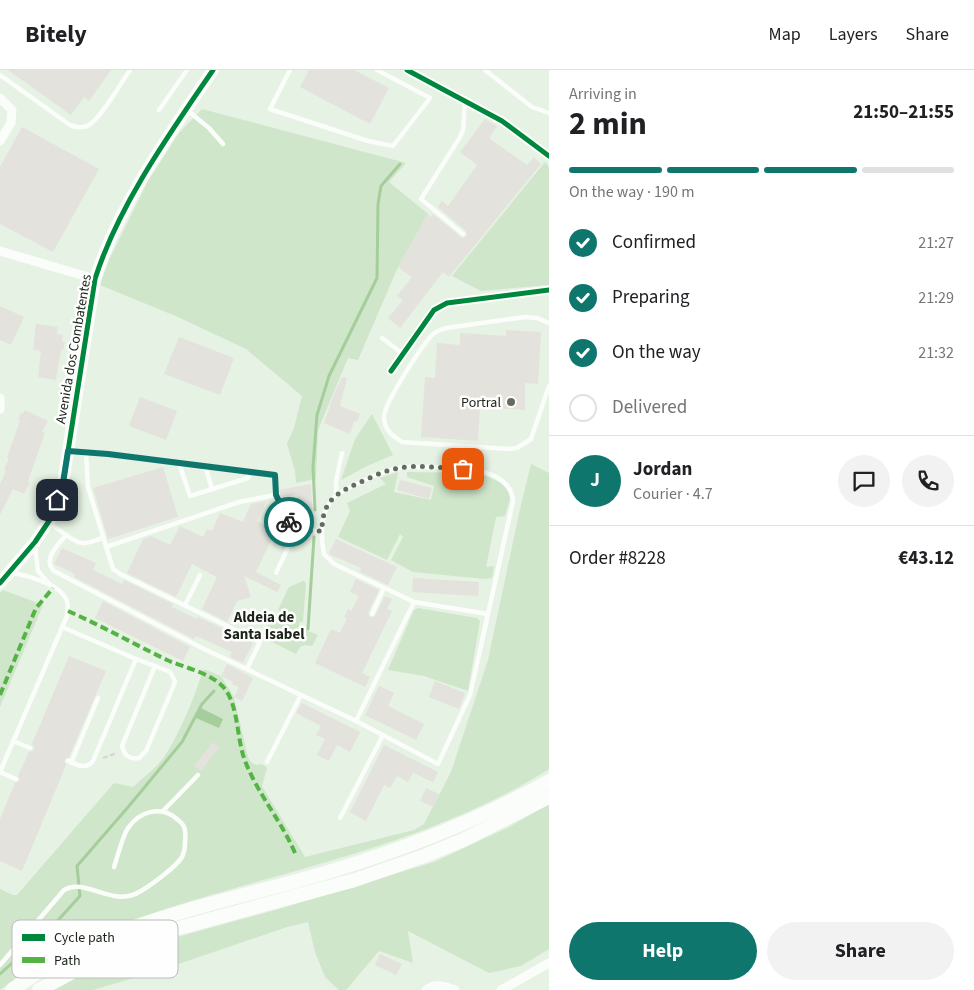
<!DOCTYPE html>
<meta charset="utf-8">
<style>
body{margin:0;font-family:"Source Sans 3",sans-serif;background:#f2f2f2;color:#202124;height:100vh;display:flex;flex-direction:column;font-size:19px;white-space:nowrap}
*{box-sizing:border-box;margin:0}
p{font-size:16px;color:#757577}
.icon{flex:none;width:28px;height:28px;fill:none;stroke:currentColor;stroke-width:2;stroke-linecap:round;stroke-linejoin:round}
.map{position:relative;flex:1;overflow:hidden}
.panel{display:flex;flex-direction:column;background:#fff;width:425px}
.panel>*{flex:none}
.pin{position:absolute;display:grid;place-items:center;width:42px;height:42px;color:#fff;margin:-21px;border-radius:10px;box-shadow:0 2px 8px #0006}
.courier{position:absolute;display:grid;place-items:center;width:50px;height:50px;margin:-25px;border:4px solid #0f766e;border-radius:50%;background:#fff;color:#222;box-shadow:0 1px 6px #0007}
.overview em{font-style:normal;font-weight:700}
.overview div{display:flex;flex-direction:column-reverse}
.overview{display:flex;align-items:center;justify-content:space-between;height:85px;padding:0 20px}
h1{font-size:32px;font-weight:700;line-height:38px}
.bar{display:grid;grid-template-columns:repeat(4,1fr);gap:8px 5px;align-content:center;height:60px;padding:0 20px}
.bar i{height:6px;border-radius:4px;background:#e0e0e0}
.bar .current{background:#0f766e}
.bar p{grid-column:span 4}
.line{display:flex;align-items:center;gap:12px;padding:0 20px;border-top:1px solid #e0e0e0}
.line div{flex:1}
.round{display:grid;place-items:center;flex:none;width:52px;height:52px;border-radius:26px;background:#f2f2f2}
ol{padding:0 20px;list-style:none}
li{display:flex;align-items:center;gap:15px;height:55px}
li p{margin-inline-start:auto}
li .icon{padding:5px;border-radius:50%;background:#0f766e;color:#fff;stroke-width:4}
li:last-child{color:#757577}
li i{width:28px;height:28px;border:2px solid #e0e0e0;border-radius:50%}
.primary-button{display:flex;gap:10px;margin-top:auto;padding:10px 20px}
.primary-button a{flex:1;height:58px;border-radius:30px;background:#0f766e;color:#fff;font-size:20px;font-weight:700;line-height:58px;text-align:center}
.primary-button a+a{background:#f2f2f2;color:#202124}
header{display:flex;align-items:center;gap:30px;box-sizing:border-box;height:70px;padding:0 25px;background:#fff;border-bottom:1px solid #e0e0e0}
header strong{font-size:24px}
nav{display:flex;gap:28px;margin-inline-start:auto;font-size:18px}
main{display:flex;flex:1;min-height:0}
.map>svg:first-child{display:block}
.green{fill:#cfe6ca}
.water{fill:#a6cd9c}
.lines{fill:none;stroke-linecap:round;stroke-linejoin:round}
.stream{stroke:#a6cd9c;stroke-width:3}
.building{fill:#e4e2dc}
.path{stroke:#d2d5d0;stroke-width:2;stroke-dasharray:5 2.5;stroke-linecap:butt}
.lane{stroke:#fbfdfb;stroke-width:4.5}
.street{stroke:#fbfdfb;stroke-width:9}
.secondary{stroke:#fbfdfb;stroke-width:12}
.primary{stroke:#fbfdfb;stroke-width:14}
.quiet{stroke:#55b245;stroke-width:4;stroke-dasharray:8 4;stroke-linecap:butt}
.cycleway-casing{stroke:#fefefe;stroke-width:8}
.cycleway{stroke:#00873e;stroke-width:5}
.done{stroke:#636c60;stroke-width:5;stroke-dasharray:0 9}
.route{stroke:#0f766e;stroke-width:6}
.poi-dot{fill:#636c60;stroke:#fefefe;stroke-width:2}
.labels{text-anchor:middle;stroke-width:5;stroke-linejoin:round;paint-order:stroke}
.street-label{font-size:14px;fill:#1c241a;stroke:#fefefe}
.poi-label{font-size:14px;fill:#1c241a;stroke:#fefefe;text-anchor:end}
.neighbourhood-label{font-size:15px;font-weight:bold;fill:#1c241a;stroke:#fefefe}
.key{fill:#fefefe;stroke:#babdba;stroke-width:1}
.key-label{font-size:14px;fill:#1c241a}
</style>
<header>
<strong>Bitely</strong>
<nav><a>Map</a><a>Layers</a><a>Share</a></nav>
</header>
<main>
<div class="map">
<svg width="549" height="920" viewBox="0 0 549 920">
<rect width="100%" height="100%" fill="#e6f2e3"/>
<g class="green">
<polygon points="202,39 406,93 389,112 428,144 398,197 358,290 348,288 318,360 316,409 296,413 295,401 287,374 294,358 302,326 246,279 178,247 100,215 109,190 148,111 179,63"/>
<polygon points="545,92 549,97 549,215 481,221 452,206"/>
<polygon points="372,344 393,385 367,396 341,410 355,369"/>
<path d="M531,394L549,403V699C455,758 348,786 242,816C156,841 72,864 0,920V819L13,825H17L114,713L133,717C143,708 156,698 164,687C178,667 197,623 203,599L221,606L234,627L248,687C251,694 255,696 262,694L267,698L262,716L305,787L414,760L424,754L451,702L488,590L520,439Z"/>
<path d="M398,402L394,422L431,430L434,416L407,407V402L475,403C487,406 508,412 510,427C510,432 506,440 505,446L496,447L486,497L494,496L492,508L485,509L413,502L391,490L403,467L400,464L387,490L338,467L350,441L347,433L386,414L380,408Z"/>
<path d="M303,511L306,513L303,551L299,553V557L318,565L312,576C303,574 300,575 296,584L262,567L273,544L287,549L288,544L278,540L289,517Z"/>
<polygon points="3,520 43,535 0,637 0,523"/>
<polygon points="418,538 477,548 480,551 468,621 424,606 388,600 414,540"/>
<polygon points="549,734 549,879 521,896 489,903 408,861 413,893 379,881 346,920 339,920 325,907 315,882 308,852 287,857 173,896 93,920 54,920 98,896 181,866 279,839 434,792 509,757"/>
</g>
<polygon class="water" points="201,638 223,649 219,658 196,648"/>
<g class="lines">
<g class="stream">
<polyline points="315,440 313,397 317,345 329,306 377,208 378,134 381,116 400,94"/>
<polyline points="308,559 314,467"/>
<polyline points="0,904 51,858 80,826 77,796 129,736 182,672 202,634 214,621"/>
</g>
</g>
<g class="building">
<polygon points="8,0 111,0 89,31 84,27 71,45"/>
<polygon points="309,0 354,0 389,18 370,54 300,17"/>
<polygon points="485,49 497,56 489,68 527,95 534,87 541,94 449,207 443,202 400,258 388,248 403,230 397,226 412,207 398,197 428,144 431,147 433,144 461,167 464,168 467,165 466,161 438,137 442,131 448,136 477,95 460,82"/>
<polygon points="22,57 99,99 53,182 0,154 0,97"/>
<polygon points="0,236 24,247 11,275 0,270"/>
<polygon points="36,254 58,257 57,264 63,265 62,272 65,272 63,280 61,280 56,310 38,307 41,281 33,280"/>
<polygon points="506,260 541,262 538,314 525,313 525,340 480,337 478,371 421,367 425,307 435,308 437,273 460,275 460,263 506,266"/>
<polygon points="179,267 234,288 220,325 164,304"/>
<polygon points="342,307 347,308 340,336 360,344 357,352 354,351 350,364 324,353 334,324"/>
<polygon points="140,327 177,341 166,370 129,356"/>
<polygon points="25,340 48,351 42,362 45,363 28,411 30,412 24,424 13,419 0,445 0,414 6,401 4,400 9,388 7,387 20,351 18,350 21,343 23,344"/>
<polygon points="163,397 178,447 108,469 93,418"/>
<polygon points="400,410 432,418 429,429 397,420"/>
<polygon points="311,414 313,453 298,453 297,425 281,427 279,420"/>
<polygon points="266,431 257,451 276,460 256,502 281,515 277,522 244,506 251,527 237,531 227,552 202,539 217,507 192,494 176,527 127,503 143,469 151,466 170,475 180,456 203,467 207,459 212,461 220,443 243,452 251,434"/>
<polygon points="336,469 397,497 388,515 360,502 361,498 331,485 329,483"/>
<polygon points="62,478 96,493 93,500 122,514 124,510 173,534 172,537 197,549 198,547 226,560 224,563 242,572 243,568 253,573 243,593 230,587 232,582 196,566 194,569 74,507 75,504 54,494"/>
<polygon points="413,508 479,512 478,526 412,522"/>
<polygon points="356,509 379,520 368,543 370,547 375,546 385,526 392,529 387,539 392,541 362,603 370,607 365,617 315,593 331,559 340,563 347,548 344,547 348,539 351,541 359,526 350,522"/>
<polygon points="103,531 190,577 183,591 95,548"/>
<polygon points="69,586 106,601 69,687 64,690 66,695 22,801 0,791 0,749 15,713 20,710 18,706 29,682 34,680 34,677 32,674"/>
<polygon points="227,594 253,608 242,631 234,627 239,617 232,614 233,612 221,606"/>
<polygon points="435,611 465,623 459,639 429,627"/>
<polygon points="379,616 394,623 388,636 424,654 416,670 365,645"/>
<polygon points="302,633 360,662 350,682 337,675 329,691 317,685 325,669 316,665 321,656 296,643"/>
<polygon points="213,672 219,677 201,701 194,696"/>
<polygon points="384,675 438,702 433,712 413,703 408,712 397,706 390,718 384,715 366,751 350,742"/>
<polygon points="426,718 439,724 433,737 420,731"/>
<polygon points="380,884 402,894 396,905 375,895"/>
</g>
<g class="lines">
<polyline class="path" points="103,688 117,683"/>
<g class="lane">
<polyline points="290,0 270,39 368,71 393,76 430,28 377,0"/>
<polyline points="485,0 532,37 549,43"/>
<path d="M0,5L70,55C76,57 82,59 89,55C101,48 121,13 130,0"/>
<polyline points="159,40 187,0"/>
<polyline points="187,40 209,58 223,74"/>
<polyline points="463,164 421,129 460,67 463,60 465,31"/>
<path d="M549,253L537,248L525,247L446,258C440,260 436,261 432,265C422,276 383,334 384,348C384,360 393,366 402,372L509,379L517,378L531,369L549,316"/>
<polyline points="382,268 403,284"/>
<polyline points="70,381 108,384 275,405 275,425 293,461 322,461"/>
<polyline points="86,383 88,417 113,499 120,504 260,572 247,599"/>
<polyline points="179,393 190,426 248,408 248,402"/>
<polyline points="205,396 212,419"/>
<path d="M406,397C435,398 510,390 513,431L488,544L414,532L334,494L324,484C320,463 320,440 336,425C358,413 381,400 406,397Z"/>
<polyline points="336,425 336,411 342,383"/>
<path d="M49,453L66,465C58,475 42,489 54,501L202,578L356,651"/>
<path d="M66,465C83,477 84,474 103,468"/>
<polyline points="35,477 38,501 50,515"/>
<polyline points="106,477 239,432 275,425"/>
<polyline points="276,503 293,467 293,461"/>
<polyline points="414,532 356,651 438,694 470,625 488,544"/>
<polyline points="185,535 200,505"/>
<polyline points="372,544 384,518"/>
<path d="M62,557L136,589L93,691C86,700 77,695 68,691"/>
<path d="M136,589L155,596L122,676C124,685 130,690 139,688L146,681L173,617L175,611L170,602L155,596"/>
<polyline points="13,671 30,678"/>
<polyline points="267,692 301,625"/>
<polyline points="71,693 98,628"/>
<path d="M0,702L67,546C68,539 69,533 65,527C58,514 26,505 12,503"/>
<polyline points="0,702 16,709"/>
<polyline points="163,741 198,705"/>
<polyline points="340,748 383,665"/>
<path d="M0,895L64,820C87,807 112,839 141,821C151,815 176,797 182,787C184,783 185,778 185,773C185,769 186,765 185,761C185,756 181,752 177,749C161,735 140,741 128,758C122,767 118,786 114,797"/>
</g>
<g class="street">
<polyline points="407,0 502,51 549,86"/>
<polyline points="0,28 12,40 11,53 0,71"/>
<polyline points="0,181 95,209"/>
<polyline points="391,301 434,240 447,233 549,220"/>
<polyline points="0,328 0,339"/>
<path d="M426,920C435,913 445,916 455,920"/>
<polyline points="501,920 549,893"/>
</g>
<path class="secondary" d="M0,513L35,472L51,448L63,413L95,209C118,136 170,63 213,0"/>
<g class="primary">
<path d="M12,920C99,856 199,838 300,810C387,786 470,755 549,711"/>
<polyline points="39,920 105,884 161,863 355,810 424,786 461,771 549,727"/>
</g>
<g class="quiet">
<path d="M68,541C102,556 134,574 167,590C185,598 212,603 225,619C238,636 237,668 244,688C256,722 281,750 295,783"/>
<polyline points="0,625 36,538 53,518"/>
</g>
<defs>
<g id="cycleway">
<polyline points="407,0 502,51 549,86"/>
<polyline points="391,301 434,240 447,233 549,220"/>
<path d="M0,513L35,472L51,448L63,413L95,209C118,136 170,63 213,0"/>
</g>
</defs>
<use href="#cycleway" class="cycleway-casing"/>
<use href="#cycleway" class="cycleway"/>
</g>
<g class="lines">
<path class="done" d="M289,452L293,461H322C322,428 339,422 365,410C374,406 384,401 394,399C414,394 442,398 463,399"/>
<polyline class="route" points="57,430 63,413 68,381 108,384 275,405 276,425 289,452"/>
</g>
<circle class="poi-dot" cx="511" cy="332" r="5"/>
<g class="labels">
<g class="street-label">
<text transform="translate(73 279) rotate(-80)" y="5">Avenida dos Combatentes</text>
</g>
<g class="poi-label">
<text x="501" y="337">Portral</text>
</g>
<g class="neighbourhood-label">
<text x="264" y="552">Aldeia de<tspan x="264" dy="17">Santa Isabel</tspan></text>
</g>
</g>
<rect x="12" y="850" width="166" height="58" rx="8" class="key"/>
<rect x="22" y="864" width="23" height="7" fill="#00873e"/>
<rect x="22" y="887" width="23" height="6" fill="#55b245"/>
<g class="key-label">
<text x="54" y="872">Cycle path</text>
<text x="54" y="895">Path</text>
</g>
</svg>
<div class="pin" style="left:463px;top:399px;background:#ea580c"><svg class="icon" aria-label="bag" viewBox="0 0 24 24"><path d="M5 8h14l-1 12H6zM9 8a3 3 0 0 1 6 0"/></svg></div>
<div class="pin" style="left:57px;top:430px;background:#1f2937"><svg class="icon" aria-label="home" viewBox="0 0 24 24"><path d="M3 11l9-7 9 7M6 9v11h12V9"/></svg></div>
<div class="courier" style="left:289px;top:452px"><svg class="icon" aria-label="bike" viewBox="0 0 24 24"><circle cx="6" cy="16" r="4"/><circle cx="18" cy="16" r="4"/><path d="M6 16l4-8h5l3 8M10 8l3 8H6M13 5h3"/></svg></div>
</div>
<section class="panel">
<div class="overview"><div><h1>2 min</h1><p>Arriving in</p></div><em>21:50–21:55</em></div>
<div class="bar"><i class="current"></i><i class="current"></i><i class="current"></i><i></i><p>On the way · 190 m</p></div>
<ol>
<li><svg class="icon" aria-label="check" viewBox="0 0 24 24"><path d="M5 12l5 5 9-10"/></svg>Confirmed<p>21:27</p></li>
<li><svg class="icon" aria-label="check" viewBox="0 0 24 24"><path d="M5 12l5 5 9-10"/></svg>Preparing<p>21:29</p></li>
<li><svg class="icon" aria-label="check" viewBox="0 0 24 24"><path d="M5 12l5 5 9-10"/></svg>On the way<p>21:32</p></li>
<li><i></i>Delivered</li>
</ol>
<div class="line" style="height:90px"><b class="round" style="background:#0f766e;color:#fff">J</b><div><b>Jordan</b><p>Courier · 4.7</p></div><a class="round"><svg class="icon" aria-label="chat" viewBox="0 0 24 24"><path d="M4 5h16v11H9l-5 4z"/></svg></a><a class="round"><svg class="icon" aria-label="phone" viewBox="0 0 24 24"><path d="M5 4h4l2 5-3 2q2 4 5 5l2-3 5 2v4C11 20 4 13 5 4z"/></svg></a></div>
<div class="line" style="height:65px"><div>Order #8228</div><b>€43.12</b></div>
<div class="primary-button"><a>Help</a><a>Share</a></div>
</section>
</main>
